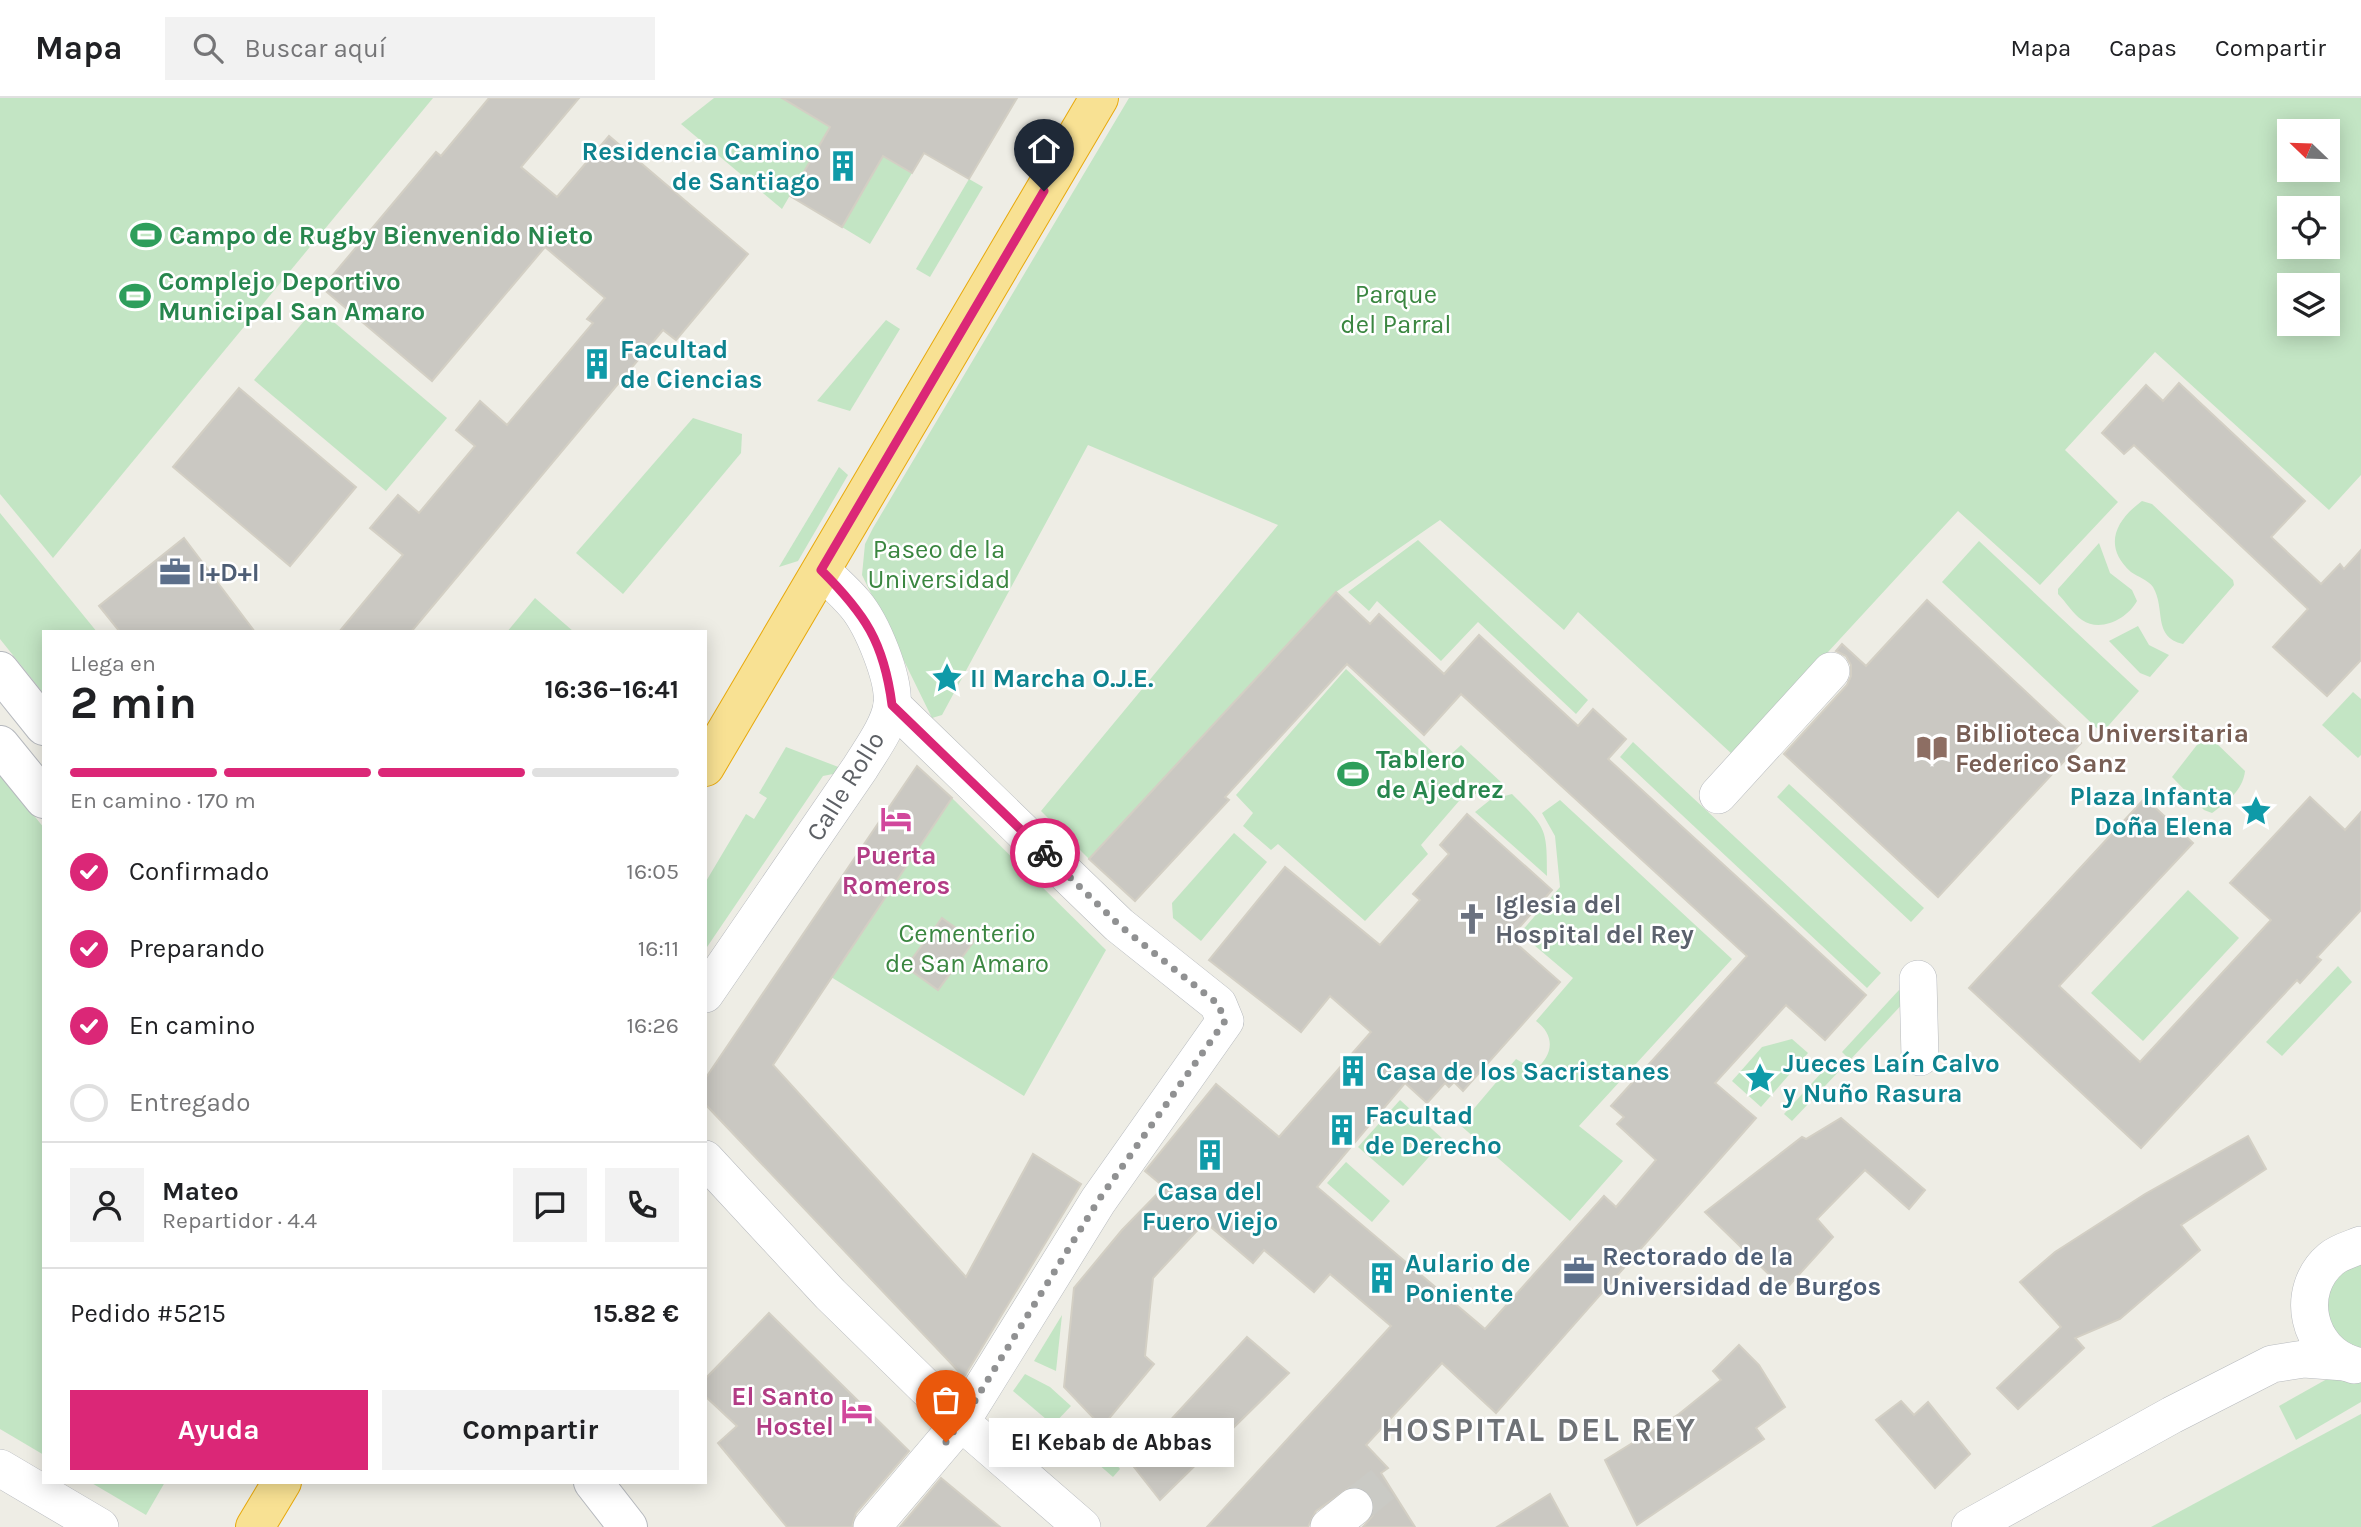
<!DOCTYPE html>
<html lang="es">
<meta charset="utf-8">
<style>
body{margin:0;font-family:Karla,sans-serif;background:#f2f2f2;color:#202124;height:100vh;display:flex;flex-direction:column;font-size:26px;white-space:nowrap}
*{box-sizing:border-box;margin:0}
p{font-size:23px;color:#757577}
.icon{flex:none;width:38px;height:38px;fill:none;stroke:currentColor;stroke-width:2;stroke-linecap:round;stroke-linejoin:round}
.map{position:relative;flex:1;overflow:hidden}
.side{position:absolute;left:42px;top:532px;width:665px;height:854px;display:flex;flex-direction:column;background:#fff;border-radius:0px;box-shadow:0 4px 18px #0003}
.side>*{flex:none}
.needle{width:46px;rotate:293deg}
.controls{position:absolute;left:2277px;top:21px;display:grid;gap:14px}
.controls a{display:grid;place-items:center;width:63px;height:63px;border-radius:0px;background:#fff;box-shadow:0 4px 18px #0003;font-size:35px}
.pin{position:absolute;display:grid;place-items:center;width:60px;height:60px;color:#fff;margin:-72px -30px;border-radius:50% 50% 50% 0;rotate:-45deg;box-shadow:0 0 7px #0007}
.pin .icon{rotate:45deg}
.courier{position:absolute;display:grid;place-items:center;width:70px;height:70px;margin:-35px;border:5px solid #db2777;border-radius:50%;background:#fff;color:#222;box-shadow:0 2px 9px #0007}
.bubble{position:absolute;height:49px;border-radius:0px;background:#fff;box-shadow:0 4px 18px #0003;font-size:23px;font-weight:700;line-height:49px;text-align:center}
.summary em{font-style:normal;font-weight:700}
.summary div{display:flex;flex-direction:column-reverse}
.summary{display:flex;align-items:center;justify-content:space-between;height:119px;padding:0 28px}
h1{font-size:46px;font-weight:700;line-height:52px}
.bar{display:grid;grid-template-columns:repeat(4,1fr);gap:10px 7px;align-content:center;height:84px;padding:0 28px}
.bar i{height:9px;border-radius:5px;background:#e0e0e0}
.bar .selected{background:#db2777}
.bar p{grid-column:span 4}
.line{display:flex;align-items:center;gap:18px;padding:0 28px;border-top:2px solid #e0e0e0}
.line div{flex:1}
.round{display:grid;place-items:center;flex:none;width:74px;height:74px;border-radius:0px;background:#f2f2f2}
ol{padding:0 28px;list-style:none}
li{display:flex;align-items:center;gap:21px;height:77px}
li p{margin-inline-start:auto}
li .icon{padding:7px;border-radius:50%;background:#db2777;color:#fff;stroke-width:4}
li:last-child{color:#757577}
li i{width:38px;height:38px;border:4px solid #e0e0e0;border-radius:50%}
.cta{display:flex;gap:14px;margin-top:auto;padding:14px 28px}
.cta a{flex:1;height:80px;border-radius:0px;background:#db2777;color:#fff;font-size:28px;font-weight:700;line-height:80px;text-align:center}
.cta a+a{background:#f2f2f2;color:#202124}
header{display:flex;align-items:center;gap:42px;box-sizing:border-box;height:98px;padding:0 35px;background:#fff;border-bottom:2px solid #e0e0e0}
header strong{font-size:33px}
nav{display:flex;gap:38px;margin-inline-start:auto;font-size:24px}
.search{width:490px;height:63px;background:#f2f2f2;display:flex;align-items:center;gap:18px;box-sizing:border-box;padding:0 24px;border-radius:0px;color:#757577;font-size:26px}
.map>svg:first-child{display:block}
.green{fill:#c3e5c4;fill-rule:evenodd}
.building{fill:#cac8c2;stroke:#d3cfc4;stroke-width:2}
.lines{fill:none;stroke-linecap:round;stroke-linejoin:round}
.street-tunnel{stroke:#cacac5;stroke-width:37;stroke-dasharray:37 18;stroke-linecap:butt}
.street-casing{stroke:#b7babe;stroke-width:38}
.secondary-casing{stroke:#b6b9be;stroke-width:40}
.highway-casing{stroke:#e8a90c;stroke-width:40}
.street{stroke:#fff;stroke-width:37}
.secondary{stroke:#fff;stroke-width:38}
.highway{stroke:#f8e193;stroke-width:38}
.done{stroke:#909192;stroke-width:7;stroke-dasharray:0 12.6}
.route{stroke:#db2777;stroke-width:9}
.labels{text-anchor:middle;stroke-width:5;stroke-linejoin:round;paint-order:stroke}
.culture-label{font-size:26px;font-weight:bold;fill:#0d838f;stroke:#fff;text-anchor:start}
.leisure-label{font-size:26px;font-weight:bold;fill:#27864d;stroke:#fff;text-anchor:start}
.park-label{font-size:26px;fill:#3a8640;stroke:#fff}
.service-label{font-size:26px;font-weight:bold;fill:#4e5e75;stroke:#fff;text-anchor:start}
.education-label{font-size:26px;font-weight:bold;fill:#785e54;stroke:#fff;text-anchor:start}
.street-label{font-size:26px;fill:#5d6065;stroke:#fff}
.hotel-label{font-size:26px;font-weight:bold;fill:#b23c85;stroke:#fff}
.worship-label{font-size:26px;font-weight:bold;fill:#5b616d;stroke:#fff;text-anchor:start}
.district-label{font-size:33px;font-weight:bold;letter-spacing:2px;fill:#6e7277;stroke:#fff}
</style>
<header>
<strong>Mapa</strong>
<div class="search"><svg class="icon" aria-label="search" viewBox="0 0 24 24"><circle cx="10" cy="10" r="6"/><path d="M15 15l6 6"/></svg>Buscar aquí</div>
<nav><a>Mapa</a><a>Capas</a><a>Compartir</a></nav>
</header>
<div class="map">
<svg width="2361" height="1429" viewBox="0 0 2361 1429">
<rect width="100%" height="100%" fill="#eeede5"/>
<g class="green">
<polygon points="0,0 433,0 53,460 0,396"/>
<polygon points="714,0 815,0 830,29 782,111 681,26"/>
<path d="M1129,0H2361V377L2329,412L2155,254L2065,352L2118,404L2040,487L1958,413L1733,657L1578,514L1564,532L1440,422L1336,494L1089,761L1041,713L1278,427L1088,347L942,617L932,620L862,477L865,446L873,430ZM2289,33H2328V72H2289ZM2289,110H2328V149H2289ZM2289,187H2328V226H2289Z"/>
<polygon points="883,58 912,75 870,146 842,129"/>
<polygon points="969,81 983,89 930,179 916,171"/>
<polygon points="316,209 447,320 386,393 254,282"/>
<polygon points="886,222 900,231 850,313 817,303"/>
<polygon points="693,320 742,336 741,355 623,496 576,455"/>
<polygon points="839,369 848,377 798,463 779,469"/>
<path d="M2142,403L2152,406L2233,482L2234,487L2183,546C2152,539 2166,511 2153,489C2148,482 2138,479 2131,474C2102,448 2116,422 2142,403Z"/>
<polygon points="0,415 97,534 44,534 44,596 0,541"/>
<polygon points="1418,442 1588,602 1576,616 1478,524 1441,563 1377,503 1369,513 1348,494"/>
<polygon points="1979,443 2139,593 2102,635 1942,484"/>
<path d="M2099,445L2110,475L2132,492L2137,503C2128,520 2101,535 2082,522C2073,516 2066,504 2058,496V491Z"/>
<polygon points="535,500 574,534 507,534"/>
<polygon points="2138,528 2149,547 2169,557 2150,579 2140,575 2109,543"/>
<polygon points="1346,571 1443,664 1461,647 1502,685 1459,703 1421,747 1428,756 1365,823 1278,746 1271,752 1243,728 1253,715 1236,697"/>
<polygon points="2353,594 2361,601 2361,657 2358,660 2322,627"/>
<path d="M2212,641L2245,673C2243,692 2227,704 2212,715L2204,712L2172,679L2200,643Z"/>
<polygon points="1633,644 1881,875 1867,890 1620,659"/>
<polygon points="786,649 841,670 838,675 823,678 705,852 705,785 746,716 754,721 767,700 759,695"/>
<polygon points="0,675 44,730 44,1357 0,1331"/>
<polygon points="1789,686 1924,810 1911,824 1777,699"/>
<path d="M1512,696C1546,730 1547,729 1547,778L1475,714L1490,702Z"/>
<polygon points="952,700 1106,852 1024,998 831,879"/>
<path d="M1560,702L1732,861L1579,1028L1623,1063L1570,1123L1460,1027L1516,961L1535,972C1553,957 1556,938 1536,923L1573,880L1520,835L1560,789L1555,738L1542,715Z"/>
<polygon points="1234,735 1267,764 1201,843 1173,820 1172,805"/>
<polygon points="2188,792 2239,840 2143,943 2091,895"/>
<polygon points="2338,868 2352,884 2282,958 2266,944"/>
<polygon points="1899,892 1908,900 1850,962 1842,954"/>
<polygon points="1792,941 1808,955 1761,1009 1732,983 1762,949"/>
<polygon points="1832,963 1841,971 1792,1023 1784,1016"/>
<polygon points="1400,1002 1444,1042 1403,1088 1358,1049"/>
<polygon points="1346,1064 1390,1103 1372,1124 1327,1085"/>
<path d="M2361,1164V1252C2354,1248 2342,1244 2337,1238C2312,1212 2331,1174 2361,1164Z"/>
<polygon points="1062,1217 1056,1273 1034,1263"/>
<polygon points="1025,1276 1050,1289 1071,1308 1053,1327 1013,1293"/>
<polygon points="2327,1281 2361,1282 2361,1304 2296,1342 2279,1308"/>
<polygon points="2361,1316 2361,1429 2151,1429"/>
<polygon points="1088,1339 1095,1339 1120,1371 1113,1379 1082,1352"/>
<polygon points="90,1384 165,1384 146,1417"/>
</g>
<g class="building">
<polygon points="489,0 579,0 521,69 557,99 609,38 748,156 676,242 663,232 411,534 339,534 403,457 370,430 398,397 419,415 475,348 456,332 480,303 507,327 593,225 587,221 605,200 545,149 432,283 322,190 436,54 441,58"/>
<polygon points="782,0 1017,0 969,81 924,55 912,75 883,58 842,129 790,98 830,29"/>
<polygon points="2179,285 2305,403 2271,439 2321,486 2340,466 2344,471 2361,452 2361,562 2327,598 2273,549 2308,511 2134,347 2124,356 2102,335 2146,287 2163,303"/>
<polygon points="239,290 356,389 290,468 173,369"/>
<polygon points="184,440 255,534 120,534 99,508"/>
<polygon points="1336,494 1370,526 1379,516 1444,576 1479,537 1578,628 1593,611 1626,641 1608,661 1866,897 1825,942 1786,907 1715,985 1756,1020 1496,1315 1442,1265 1366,1347 1388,1370 1381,1375 1415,1429 1363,1429 1373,1417 1375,1405 1371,1396 1362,1390 1352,1388 1316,1413 1308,1429 1207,1429 1391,1228 1330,1176 1314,1194 1264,1152 1253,1165 1205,1124 1153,1180 1145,1258 1154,1266 1102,1329 1064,1289 1074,1190 1122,1132 1164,1089 1145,1073 1216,986 1279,1039 1371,934 1330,898 1301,934 1209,862 1285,769 1380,847 1420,802 1413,796 1449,756 1440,747 1467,716 1552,792 1510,840 1560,884 1463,993 1454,984 1449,989 1445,985 1427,1005 1405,985 1317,1089 1485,1231 1604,1098 1616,1109 1656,1062 1617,1026 1624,1019 1611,1008 1747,858 1461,596 1424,637 1347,566 1225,699 1229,702 1135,803 1089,761"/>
<polygon points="1927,502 2081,645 1938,799 1784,656 1847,587 1851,578 1851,567 1846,558 1836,553 1842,546 1866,568"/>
<polygon points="917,668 952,700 773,967 966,1179 1033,1056 1081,1086 964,1279 705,1006 705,981"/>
<polygon points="2310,699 2345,732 2361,714 2361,812 2317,859 2321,862 2300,885 2297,882 2141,1050 1969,890 2145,700 2193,745 2059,888 2140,964 2271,822 2230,785"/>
<polygon points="942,820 974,843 938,892 906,869"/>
<polygon points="1841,1020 1925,1092 1909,1111 1865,1072 1817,1121 1833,1139 1785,1192 1705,1114 1802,1039 1806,1041"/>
<polygon points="2248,1038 2266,1071 2181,1127 2200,1152 2120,1221 2075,1240 2084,1250 2018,1311 1997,1290 2061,1229 2020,1184 2055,1154 2145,1096"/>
<polygon points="769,1215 909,1353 856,1415 852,1429 787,1429 718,1345 737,1328 705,1298 705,1281"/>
<polygon points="1247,1239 1289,1275 1160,1402 1131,1365"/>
<polygon points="1739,1247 1759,1267 1785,1309 1756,1330 1764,1341 1637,1427 1605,1362 1679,1316 1721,1282 1713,1273"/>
<polygon points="1901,1303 1914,1317 1928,1304 1970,1356 1935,1390 1876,1322"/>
<polygon points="941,1380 1000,1429 900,1429"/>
<polygon points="1550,1396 1568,1429 1497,1429"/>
</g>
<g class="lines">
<polyline class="street-tunnel" points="1354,1409 1384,1385"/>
<defs>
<g id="street">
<polyline points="1718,697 1831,573"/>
<polyline points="1918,881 1920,959"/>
<path d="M705,896L860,670C871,652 889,628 892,607C895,581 872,526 855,506C845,494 832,483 821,472"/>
<polyline points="705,1061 830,1196 961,1324 1082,1429"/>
<path d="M2354,1267C2307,1254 2294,1192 2331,1161C2339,1154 2351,1151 2361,1147"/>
<polyline points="0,1370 100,1429"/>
<polyline points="872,1429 961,1324 1098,1103 1225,923 1218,906 1119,827 892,607"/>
<polyline points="1329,1429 1354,1409"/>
<polyline points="1970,1429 2172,1317 2272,1266 2304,1261 2345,1264"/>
</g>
<g id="secondary">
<polyline points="0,573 44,628"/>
<polyline points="0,647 44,701"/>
<polyline points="593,1384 628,1429"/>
</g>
<g id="highway">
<polyline points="705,669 1099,0"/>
<polyline points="255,1429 282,1384"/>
</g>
</defs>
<use href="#street" class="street-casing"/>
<use href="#secondary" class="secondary-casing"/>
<use href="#highway" class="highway-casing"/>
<use href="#street" class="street"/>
<use href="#secondary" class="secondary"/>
<use href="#highway" class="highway"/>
</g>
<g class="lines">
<polyline class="done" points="946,1344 973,1306 1098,1103 1225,923 1218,906 1119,827 1045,755"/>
<path class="route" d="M1044,93L821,472C865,516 884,544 892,607L1045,755"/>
</g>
<defs>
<symbol id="building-bare" viewBox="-9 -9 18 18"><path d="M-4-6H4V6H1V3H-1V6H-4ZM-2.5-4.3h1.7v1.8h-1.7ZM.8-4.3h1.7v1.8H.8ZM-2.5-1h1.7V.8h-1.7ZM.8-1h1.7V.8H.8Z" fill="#0f9aa8" stroke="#fff" stroke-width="2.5" paint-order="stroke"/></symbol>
<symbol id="stadium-bare" viewBox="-9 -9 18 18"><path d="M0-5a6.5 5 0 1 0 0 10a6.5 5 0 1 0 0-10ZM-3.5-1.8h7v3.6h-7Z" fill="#2e9e5b" stroke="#fff" stroke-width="2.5" paint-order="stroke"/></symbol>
<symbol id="office-bare" viewBox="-9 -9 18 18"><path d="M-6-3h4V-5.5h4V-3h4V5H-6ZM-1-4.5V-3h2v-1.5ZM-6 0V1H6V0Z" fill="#5c6f8a" stroke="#fff" stroke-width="2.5" paint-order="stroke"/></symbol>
<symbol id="sight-bare" viewBox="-9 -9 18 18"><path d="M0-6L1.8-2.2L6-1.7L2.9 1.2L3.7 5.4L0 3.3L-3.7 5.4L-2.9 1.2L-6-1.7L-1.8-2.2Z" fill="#0f9aa8" stroke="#fff" stroke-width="2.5" paint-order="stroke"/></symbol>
<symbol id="library-bare" viewBox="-9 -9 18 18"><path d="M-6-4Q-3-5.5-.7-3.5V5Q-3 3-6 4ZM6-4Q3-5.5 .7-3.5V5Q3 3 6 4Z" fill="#8d6e63" stroke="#fff" stroke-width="2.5" paint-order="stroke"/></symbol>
<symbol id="hotel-bare" viewBox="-9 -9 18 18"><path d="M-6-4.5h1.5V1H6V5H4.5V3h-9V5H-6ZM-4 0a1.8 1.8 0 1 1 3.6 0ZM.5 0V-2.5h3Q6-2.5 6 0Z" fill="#d1479c" stroke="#fff" stroke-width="2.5" paint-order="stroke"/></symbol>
<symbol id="church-bare" viewBox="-9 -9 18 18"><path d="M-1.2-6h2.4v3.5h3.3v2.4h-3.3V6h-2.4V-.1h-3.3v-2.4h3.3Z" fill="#6b7280" stroke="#fff" stroke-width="2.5" paint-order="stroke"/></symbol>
</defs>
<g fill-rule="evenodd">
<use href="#building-bare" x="821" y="46" width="44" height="44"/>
<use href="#stadium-bare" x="124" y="115" width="44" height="44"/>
<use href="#stadium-bare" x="113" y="176" width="44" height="44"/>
<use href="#building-bare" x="575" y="244" width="44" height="44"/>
<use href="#office-bare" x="153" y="452" width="44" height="44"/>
<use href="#sight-bare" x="925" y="558" width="44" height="44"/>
<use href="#library-bare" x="1910" y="628" width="44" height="44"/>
<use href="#stadium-bare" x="1331" y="654" width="44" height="44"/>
<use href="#sight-bare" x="2234" y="691" width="44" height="44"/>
<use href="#hotel-bare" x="874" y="699" width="44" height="44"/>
<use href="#church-bare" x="1450" y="799" width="44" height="44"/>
<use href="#building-bare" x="1331" y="951" width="44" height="44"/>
<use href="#sight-bare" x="1738" y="958" width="44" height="44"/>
<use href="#building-bare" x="1320" y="1010" width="44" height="44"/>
<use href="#building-bare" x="1188" y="1035" width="44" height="44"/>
<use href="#office-bare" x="1557" y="1151" width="44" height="44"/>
<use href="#building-bare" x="1360" y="1158" width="44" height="44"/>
<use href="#hotel-bare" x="835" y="1291" width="44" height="44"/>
</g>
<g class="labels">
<g class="culture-label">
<text x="820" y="62" text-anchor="end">Residencia Camino<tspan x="820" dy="30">de Santiago</tspan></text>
<text x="620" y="260">Facultad<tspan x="620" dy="30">de Ciencias</tspan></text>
<text x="970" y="589">II Marcha O.J.E.</text>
<text x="2233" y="707" text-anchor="end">Plaza Infanta<tspan x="2233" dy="30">Doña Elena</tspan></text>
<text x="1783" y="974">Jueces Laín Calvo<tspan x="1783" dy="30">y Nuño Rasura</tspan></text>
<text x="1376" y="982">Casa de los Sacristanes</text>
<text x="1365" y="1026">Facultad<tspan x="1365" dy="30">de Derecho</tspan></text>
<text x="1210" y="1102" text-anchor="middle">Casa del<tspan x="1210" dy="30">Fuero Viejo</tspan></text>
<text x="1405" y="1174">Aulario de<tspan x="1405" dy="30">Poniente</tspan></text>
</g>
<g class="leisure-label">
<text x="169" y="146">Campo de Rugby Bienvenido Nieto</text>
<text x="158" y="192">Complejo Deportivo<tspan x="158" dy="30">Municipal San Amaro</tspan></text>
<text x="1376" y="670">Tablero<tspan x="1376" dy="30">de Ajedrez</tspan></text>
</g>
<g class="park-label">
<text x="1396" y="205">Parque<tspan x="1396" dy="30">del Parral</tspan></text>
<text x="939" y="460">Paseo de la<tspan x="939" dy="30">Universidad</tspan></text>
<text x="967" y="844">Cementerio<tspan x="967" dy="30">de San Amaro</tspan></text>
</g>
<g class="service-label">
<text x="198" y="483">I+D+I</text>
<text x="1602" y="1167">Rectorado de la<tspan x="1602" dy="30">Universidad de Burgos</tspan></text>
</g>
<g class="education-label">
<text x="1955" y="644">Biblioteca Universitaria<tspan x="1955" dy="30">Federico Sanz</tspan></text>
</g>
<g class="street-label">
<text transform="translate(845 688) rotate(-58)" y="9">Calle Rollo</text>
</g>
<g class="hotel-label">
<text x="896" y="766">Puerta<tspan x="896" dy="30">Romeros</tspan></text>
<text x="834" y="1307" text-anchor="end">El Santo<tspan x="834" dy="30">Hostel</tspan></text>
</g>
<g class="worship-label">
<text x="1495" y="815">Iglesia del<tspan x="1495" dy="30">Hospital del Rey</tspan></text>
</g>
<g class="district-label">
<text x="1539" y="1343">HOSPITAL DEL REY</text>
</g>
</g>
</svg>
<div class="controls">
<a><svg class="needle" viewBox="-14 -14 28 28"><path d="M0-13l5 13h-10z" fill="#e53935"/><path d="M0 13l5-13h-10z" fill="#757577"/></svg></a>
<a><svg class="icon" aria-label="locate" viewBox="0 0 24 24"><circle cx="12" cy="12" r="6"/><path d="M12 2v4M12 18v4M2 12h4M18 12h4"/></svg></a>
<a><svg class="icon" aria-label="layers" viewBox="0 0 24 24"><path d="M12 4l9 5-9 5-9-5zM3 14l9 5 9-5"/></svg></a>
</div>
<div class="pin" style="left:946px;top:1344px;background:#ea580c"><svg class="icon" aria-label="bag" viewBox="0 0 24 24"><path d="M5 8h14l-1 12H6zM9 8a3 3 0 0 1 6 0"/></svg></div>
<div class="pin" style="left:1044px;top:93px;background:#1f2937"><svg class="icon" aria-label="home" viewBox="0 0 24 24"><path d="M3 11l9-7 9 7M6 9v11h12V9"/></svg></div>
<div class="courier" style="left:1045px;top:755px"><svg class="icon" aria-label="bike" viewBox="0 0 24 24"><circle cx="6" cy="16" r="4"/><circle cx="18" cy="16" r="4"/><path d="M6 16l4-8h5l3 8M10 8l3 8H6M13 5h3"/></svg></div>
<div class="bubble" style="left:989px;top:1320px;width:245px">El Kebab de Abbas</div>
<section class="side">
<div class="summary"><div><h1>2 min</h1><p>Llega en</p></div><em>16:36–16:41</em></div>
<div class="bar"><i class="selected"></i><i class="selected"></i><i class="selected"></i><i></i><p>En camino · 170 m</p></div>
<ol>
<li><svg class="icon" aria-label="check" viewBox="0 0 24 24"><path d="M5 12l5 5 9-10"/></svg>Confirmado<p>16:05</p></li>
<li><svg class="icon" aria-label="check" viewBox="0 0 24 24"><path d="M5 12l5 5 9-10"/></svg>Preparando<p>16:11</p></li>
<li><svg class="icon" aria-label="check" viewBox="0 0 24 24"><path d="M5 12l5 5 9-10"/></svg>En camino<p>16:26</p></li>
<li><i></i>Entregado</li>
</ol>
<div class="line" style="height:126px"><a class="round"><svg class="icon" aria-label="person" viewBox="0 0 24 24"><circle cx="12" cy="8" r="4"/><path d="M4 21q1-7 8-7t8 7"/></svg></a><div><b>Mateo</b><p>Repartidor · 4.4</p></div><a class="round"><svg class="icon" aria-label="chat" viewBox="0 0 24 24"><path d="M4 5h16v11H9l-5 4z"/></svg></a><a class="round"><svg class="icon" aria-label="phone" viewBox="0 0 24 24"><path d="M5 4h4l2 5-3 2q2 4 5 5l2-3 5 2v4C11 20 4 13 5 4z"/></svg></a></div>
<div class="line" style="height:91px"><div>Pedido #5215</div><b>15.82 €</b></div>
<div class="cta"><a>Ayuda</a><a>Compartir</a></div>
</section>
</div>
